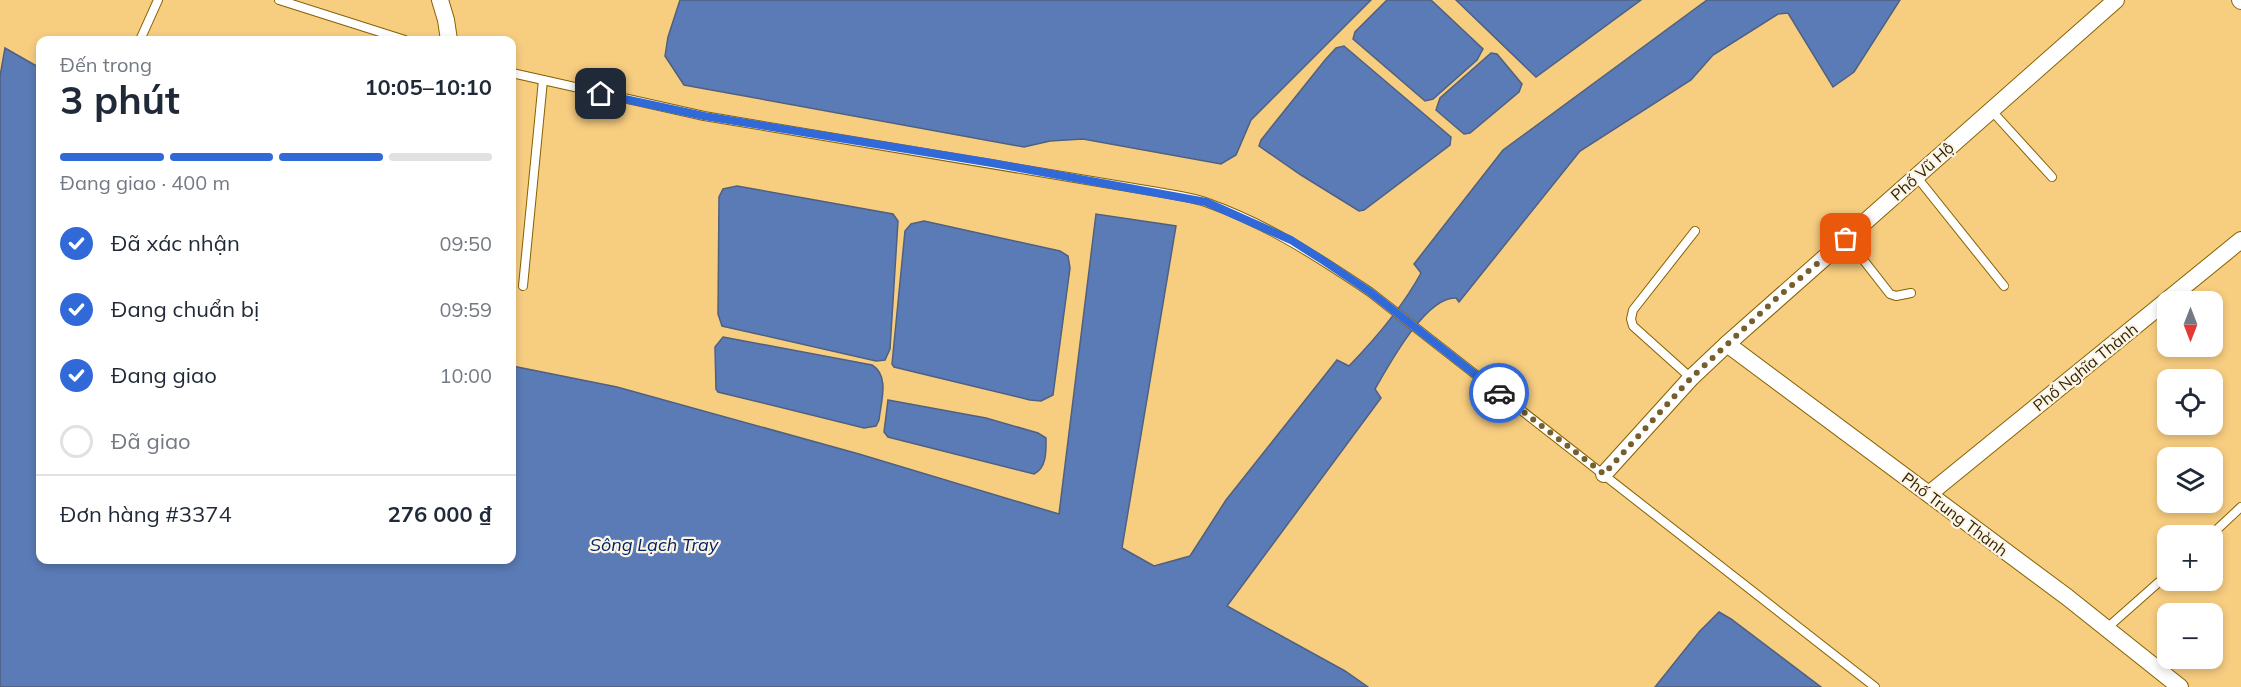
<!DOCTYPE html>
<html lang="vi">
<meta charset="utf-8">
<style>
body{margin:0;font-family:Mulish,sans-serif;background:#f6f6f7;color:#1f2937;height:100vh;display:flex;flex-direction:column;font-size:22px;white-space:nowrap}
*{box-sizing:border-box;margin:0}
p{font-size:20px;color:#747a83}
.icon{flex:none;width:33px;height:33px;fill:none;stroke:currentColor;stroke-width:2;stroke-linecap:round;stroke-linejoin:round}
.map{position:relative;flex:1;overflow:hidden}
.panel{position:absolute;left:36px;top:36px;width:480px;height:528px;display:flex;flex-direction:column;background:#fff;border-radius:12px;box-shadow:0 3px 9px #0003}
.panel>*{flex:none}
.needle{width:39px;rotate:180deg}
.fabs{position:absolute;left:2157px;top:291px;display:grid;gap:12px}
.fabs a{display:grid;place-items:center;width:66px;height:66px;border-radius:12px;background:#fff;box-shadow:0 3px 9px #0003;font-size:30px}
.pin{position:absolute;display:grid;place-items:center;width:51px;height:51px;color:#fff;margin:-26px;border-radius:12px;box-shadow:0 3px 9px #0006}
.courier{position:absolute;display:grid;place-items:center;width:60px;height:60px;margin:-30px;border:4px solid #316ad8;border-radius:50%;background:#fff;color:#222;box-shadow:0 2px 8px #0007}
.headline em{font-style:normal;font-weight:700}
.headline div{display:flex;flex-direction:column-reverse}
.headline{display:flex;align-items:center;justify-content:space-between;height:102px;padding:0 24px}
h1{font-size:39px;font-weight:700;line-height:45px}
.bar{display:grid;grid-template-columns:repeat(4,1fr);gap:9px 6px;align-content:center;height:72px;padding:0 24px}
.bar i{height:8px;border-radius:4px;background:#e0e1e3}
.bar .active{background:#316ad8}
.bar p{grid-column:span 4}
.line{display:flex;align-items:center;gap:15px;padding:0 24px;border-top:2px solid #e0e1e3}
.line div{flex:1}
ol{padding:0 24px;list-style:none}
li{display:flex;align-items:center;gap:18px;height:66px}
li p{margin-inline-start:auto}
li .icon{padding:6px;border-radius:50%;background:#316ad8;color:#fff;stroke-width:4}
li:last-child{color:#747a83}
li i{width:33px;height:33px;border:3px solid #e0e1e3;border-radius:50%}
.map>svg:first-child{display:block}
.water{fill:#5b7bb6;stroke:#4f6080;stroke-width:1.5}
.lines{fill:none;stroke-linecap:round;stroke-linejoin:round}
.lane-casing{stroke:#866100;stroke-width:10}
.street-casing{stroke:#866100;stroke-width:18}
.lane{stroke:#fff;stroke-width:8}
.street{stroke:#fff;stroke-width:16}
.done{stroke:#775e2d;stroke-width:6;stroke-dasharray:0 10.8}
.route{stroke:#316ad8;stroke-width:8}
.labels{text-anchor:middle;stroke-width:4.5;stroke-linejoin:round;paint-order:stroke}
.street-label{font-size:16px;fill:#322201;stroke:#fcf4e5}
.water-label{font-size:18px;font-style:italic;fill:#02246a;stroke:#fcf4e5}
</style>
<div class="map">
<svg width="2241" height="687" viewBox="0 0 2241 687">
<rect width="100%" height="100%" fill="#f7cd80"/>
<g class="water">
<polygon points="680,0 1371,0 1251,120 1236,155 1221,164 1083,139 1050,141 1024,147 684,85 665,56 668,37"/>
<polygon points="1387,0 1431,0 1483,49 1477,60 1433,99 1425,101 1353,39 1355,32"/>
<polygon points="1456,0 1641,0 1536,77"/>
<path d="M1707,0H1900L1854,72L1833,87L1788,13L1778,14L1713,55L1691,80L1580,151L1459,302L1456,298C1426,296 1389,365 1375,389L1381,398L1227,606L1345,671L1368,687H0V76L5,48L40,68V560H512V366L617,387L859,454L1059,514L1096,214L1176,226L1122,548L1154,566L1190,556L1226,500L1337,360L1349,366C1376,338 1402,308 1421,273L1414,264L1503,150Z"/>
<polygon points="1344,46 1451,137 1450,145 1364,210 1359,211 1301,175 1259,146 1261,140 1325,60 1336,48"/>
<polygon points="1491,53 1497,54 1522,84 1519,92 1470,133 1464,134 1436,110 1440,98"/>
<polygon points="737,186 893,214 898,221 890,349 885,360 876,361 722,326 718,314 719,197 723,189"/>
<polygon points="924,221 1060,251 1068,256 1070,268 1053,395 1041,401 1030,400 894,367 892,364 905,231 911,224"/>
<path d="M723,337L872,365C890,376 881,401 879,420L876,426L864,428L718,392L716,389L715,347Z"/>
<path d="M888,400L986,418L1038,433L1046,438C1046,451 1047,468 1034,474L888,437L884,432Z"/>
<polygon points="1719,612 1731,619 1821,687 1655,687 1699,632"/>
</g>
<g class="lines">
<defs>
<g id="lane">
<polyline points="279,0 405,40"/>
<polyline points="140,40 158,0"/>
<path d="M512,73L704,116L1158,192C1174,195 1192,197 1208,203C1267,224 1318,257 1370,292L1875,687"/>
<polyline points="1991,110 2052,177"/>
<polyline points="1916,176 2004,286"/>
<polyline points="1847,239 1890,294 1896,296 1911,293"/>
<polyline points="523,286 543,80"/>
<polyline points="1691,378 1633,326 1631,319 1633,310 1695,231"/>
<polyline points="2210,536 2241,507"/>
<polyline points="2107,628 2168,574"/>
</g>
<g id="street">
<polyline points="440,0 446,20 449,40"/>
<polyline points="2240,0 2241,1"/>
<polyline points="1727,344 2067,597 2180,687"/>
<polyline points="1604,474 1691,378 1727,344 2116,0"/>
<polyline points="1929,494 2241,240"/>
</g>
</defs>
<use href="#lane" class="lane-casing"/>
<use href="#street" class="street-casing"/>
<use href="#lane" class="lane"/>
<use href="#street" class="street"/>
</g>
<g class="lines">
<polyline class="done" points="1499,393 1604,474 1691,378 1778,297 1846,239"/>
<polyline class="route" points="601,94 704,116 992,163 1206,202 1291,240 1324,261 1370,292 1499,393"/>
</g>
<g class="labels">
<g class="street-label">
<text transform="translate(1922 171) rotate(-42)" y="6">Phố Vũ Hộ</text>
<text transform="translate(2085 367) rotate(-39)" y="6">Phố Nghĩa Thành</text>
<text transform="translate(1955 514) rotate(37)" y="6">Phố Trung Thành</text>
</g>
<g class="water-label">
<text x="654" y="551">Sông Lạch Tray</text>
</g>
</g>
</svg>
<div class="fabs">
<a><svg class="needle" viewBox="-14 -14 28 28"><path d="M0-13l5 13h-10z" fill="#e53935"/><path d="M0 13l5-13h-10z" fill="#747a83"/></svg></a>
<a><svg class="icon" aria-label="locate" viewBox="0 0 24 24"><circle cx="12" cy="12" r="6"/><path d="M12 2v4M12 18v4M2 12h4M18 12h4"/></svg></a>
<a><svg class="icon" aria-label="layers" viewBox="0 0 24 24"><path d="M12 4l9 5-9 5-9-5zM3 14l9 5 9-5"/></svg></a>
<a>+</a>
<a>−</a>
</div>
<div class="pin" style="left:1846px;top:239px;background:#ea580c"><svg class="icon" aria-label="bag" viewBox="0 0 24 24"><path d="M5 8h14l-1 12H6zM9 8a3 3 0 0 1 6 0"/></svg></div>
<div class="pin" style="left:601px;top:94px;background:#1f2937"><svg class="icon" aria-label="home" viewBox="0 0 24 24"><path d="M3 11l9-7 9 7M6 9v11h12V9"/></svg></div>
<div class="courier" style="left:1499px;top:393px"><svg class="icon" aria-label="car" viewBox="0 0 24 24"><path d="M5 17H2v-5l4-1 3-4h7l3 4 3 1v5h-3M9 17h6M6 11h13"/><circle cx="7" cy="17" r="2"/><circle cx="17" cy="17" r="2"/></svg></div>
<section class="panel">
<div class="headline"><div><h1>3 phút</h1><p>Đến trong</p></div><em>10:05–10:10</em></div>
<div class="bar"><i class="active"></i><i class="active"></i><i class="active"></i><i></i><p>Đang giao · 400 m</p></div>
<ol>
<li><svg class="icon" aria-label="check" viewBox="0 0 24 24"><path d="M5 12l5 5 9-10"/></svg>Đã xác nhận<p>09:50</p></li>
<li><svg class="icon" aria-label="check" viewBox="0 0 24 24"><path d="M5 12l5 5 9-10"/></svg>Đang chuẩn bị<p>09:59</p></li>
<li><svg class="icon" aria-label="check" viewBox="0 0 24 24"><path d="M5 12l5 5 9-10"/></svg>Đang giao<p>10:00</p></li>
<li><i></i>Đã giao</li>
</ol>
<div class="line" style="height:78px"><div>Đơn hàng #3374</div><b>276 000 ₫</b></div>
</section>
</div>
